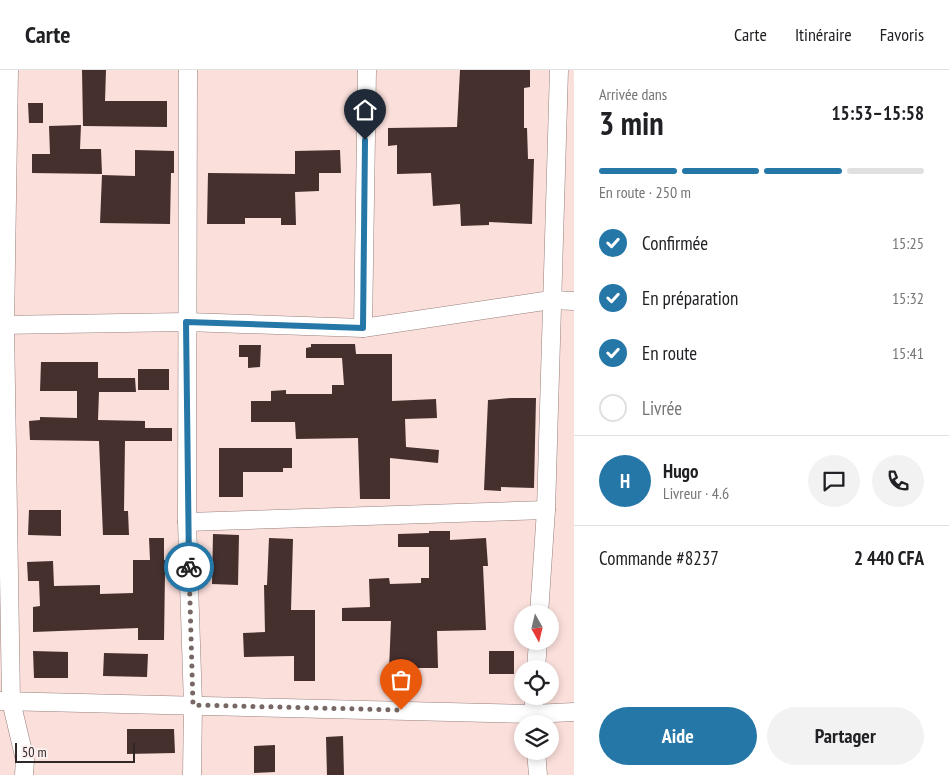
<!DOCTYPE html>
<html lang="fr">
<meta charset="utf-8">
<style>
body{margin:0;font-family:"PT Sans Narrow",sans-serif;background:#f2f2f2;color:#202124;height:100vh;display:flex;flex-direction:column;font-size:19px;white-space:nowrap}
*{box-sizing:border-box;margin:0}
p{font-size:16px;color:#757577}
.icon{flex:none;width:28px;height:28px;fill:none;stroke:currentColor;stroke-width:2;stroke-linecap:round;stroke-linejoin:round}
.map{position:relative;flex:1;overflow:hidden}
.sheet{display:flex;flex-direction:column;background:#fff;width:375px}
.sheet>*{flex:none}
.needle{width:32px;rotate:172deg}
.tools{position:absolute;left:514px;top:535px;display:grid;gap:10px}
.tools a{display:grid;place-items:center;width:45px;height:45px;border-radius:50%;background:#fff;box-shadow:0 2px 8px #0003;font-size:25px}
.scale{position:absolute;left:15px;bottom:12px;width:120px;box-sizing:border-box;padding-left:5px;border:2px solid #312726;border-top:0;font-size:14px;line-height:18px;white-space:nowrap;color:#312726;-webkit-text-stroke:4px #fcf0ef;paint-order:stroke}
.pin{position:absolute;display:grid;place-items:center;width:42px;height:42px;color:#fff;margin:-51px -21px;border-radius:50% 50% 50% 0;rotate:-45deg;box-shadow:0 0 5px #0007}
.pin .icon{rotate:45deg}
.courier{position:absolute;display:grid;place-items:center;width:50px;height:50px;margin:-25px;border:4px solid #2577a8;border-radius:50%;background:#fff;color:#222;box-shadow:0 1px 6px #0007}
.overview em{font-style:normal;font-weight:800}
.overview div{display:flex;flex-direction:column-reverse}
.overview{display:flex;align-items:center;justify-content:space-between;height:85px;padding:0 25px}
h1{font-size:32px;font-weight:800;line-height:38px}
.bar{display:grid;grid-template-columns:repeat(4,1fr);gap:8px 5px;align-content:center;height:60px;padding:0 25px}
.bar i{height:6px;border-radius:4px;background:#e0e0e0}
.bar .current{background:#2577a8}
.bar p{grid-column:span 4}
.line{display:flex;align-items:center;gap:12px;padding:0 25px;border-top:1px solid #e0e0e0}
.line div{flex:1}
.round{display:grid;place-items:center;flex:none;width:52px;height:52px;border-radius:26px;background:#f2f2f2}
ol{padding:0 25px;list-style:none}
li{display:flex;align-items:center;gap:15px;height:55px}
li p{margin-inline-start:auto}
li .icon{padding:5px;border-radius:50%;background:#2577a8;color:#fff;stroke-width:4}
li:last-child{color:#757577}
li i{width:28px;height:28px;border:2px solid #e0e0e0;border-radius:50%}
.cta{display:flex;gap:10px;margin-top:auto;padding:10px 25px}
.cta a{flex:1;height:58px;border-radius:30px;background:#2577a8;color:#fff;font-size:20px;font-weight:800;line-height:58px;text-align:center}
.cta a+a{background:#f2f2f2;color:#202124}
header{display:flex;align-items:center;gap:30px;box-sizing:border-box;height:70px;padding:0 25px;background:#fff;border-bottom:1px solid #e0e0e0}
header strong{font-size:24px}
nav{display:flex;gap:28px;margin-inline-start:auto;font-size:18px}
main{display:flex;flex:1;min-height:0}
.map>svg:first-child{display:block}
.building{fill:#45302e}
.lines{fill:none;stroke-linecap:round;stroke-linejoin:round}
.street-casing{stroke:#98807d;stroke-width:19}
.street{stroke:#fff;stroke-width:18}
.done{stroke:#776765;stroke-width:5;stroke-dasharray:0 9}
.route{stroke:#2577a8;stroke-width:6}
</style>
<header>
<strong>Carte</strong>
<nav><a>Carte</a><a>Itinéraire</a><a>Favoris</a></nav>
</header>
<main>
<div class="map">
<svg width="574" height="705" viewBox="0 0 574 705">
<rect width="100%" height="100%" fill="#fadfdb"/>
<g class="building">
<polygon points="82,0 106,0 105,31 167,31 167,57 83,56"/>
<polygon points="460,0 530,0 530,17 524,18 524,58 527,58 528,89 534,89 532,154 489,152 489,155 461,156 460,134 433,136 431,103 397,104 397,75 388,76 388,58 457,57"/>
<polygon points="28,33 43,33 43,53 29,53"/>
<polygon points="81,55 80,79 101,79 102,104 32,103 32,84 50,84 49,56"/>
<polygon points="135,80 174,81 174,103 171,103 170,154 100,153 102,105 135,106"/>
<polygon points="340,80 341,103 319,103 319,121 295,122 296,155 281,155 281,148 245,148 245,154 207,154 208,103 295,104 295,81"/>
<polygon points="311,274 355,274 356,284 392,284 392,331 436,329 437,348 405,349 406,377 439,380 438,393 390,388 390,429 360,429 358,368 296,369 295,352 251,352 251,331 271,331 271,321 286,320 286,324 332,324 332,315 344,315 342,288 306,288 306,278 311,277"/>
<polygon points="239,275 261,275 260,297 248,298 248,287 239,287"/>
<polygon points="41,292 98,292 98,308 135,308 136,322 99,322 98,350 145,351 145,358 172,358 172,371 125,371 124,441 128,441 129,465 103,465 99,371 30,370 29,351 40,350 40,347 77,348 77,321 40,321"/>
<rect x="138" y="299" width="31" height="21"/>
<polygon points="511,328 536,328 534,418 501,417 501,421 484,420 488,330"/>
<polygon points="219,378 292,378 292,398 283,398 283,402 243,402 243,427 219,427"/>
<polygon points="29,440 61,440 61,466 28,465"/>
<polygon points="429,461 450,461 450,470 486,468 488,496 483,496 486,560 437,561 438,598 416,598 416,606 398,606 398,599 389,599 391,551 342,551 342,538 370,537 369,509 389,508 390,514 421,513 421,508 429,508 429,477 398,477 398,464 429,463"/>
<polygon points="213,464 239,465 238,515 212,514"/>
<polygon points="149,468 164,468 164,490 174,489 174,503 165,503 164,570 138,570 138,558 33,562 33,537 40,536 39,511 28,511 27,492 53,491 54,516 100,515 100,524 133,523 133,490 150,490"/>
<polygon points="269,468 293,469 291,540 315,540 315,611 294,611 294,586 244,587 243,563 265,562 264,515 267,515"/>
<polygon points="33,581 68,582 68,608 34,608"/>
<rect x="489" y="581" width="25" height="23"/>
<polygon points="104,583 148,584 147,607 103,606"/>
<polygon points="127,659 174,659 175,683 127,684"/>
<polygon points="343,666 344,705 327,705 326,667"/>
<polygon points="275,675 275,702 254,703 254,676"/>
</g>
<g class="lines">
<defs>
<g id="street">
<polyline points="9,0 5,256 11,631 25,690 24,705"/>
<polyline points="188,0 187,452 193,635 192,705"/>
<polyline points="0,255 186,252 363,258 551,230 574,231"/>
<polyline points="363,258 367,0"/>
<polyline points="187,452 546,440"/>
<polyline points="539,544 546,440 559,0"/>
<polyline points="536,599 538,571"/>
<polyline points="0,631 533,644 574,642"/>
<polyline points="534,654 534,626"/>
<polyline points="536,681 538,705"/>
</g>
</defs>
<use href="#street" class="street-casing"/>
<use href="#street" class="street"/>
</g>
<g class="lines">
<polyline class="done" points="189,497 193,635 401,640"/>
<polyline class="route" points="189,497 186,252 363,258 365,70"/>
</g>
</svg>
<div class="tools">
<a><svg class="needle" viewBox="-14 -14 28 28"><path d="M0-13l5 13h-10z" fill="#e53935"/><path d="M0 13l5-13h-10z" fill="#757577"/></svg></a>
<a><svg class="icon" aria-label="locate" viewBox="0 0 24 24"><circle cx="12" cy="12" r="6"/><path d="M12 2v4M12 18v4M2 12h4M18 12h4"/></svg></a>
<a><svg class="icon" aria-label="layers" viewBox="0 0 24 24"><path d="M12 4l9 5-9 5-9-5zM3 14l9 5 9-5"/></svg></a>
</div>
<div class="scale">50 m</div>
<div class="pin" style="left:401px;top:640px;background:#ea580c"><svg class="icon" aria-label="bag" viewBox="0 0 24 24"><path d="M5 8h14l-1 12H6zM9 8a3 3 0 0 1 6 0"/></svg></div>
<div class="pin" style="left:365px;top:70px;background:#1f2937"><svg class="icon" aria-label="home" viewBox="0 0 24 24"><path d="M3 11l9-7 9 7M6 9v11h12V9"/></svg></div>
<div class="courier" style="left:189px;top:497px"><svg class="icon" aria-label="bike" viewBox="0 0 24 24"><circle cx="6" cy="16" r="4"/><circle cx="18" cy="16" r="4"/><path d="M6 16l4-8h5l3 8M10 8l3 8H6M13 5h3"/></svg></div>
</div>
<section class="sheet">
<div class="overview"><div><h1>3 min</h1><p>Arrivée dans</p></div><em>15:53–15:58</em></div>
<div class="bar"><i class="current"></i><i class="current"></i><i class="current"></i><i></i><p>En route · 250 m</p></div>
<ol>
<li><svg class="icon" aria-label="check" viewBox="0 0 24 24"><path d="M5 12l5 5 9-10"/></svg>Confirmée<p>15:25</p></li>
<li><svg class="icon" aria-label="check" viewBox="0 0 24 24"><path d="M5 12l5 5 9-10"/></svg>En préparation<p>15:32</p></li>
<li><svg class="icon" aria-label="check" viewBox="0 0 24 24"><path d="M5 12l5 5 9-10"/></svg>En route<p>15:41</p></li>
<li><i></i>Livrée</li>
</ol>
<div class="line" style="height:90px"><b class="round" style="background:#2577a8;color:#fff">H</b><div><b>Hugo</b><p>Livreur · 4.6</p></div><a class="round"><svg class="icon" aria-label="chat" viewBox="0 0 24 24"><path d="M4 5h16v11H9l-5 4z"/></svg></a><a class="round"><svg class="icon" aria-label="phone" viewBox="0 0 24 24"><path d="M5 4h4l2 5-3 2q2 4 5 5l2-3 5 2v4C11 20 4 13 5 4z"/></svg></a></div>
<div class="line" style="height:65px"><div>Commande #8237</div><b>2 440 CFA</b></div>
<div class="cta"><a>Aide</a><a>Partager</a></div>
</section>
</main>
